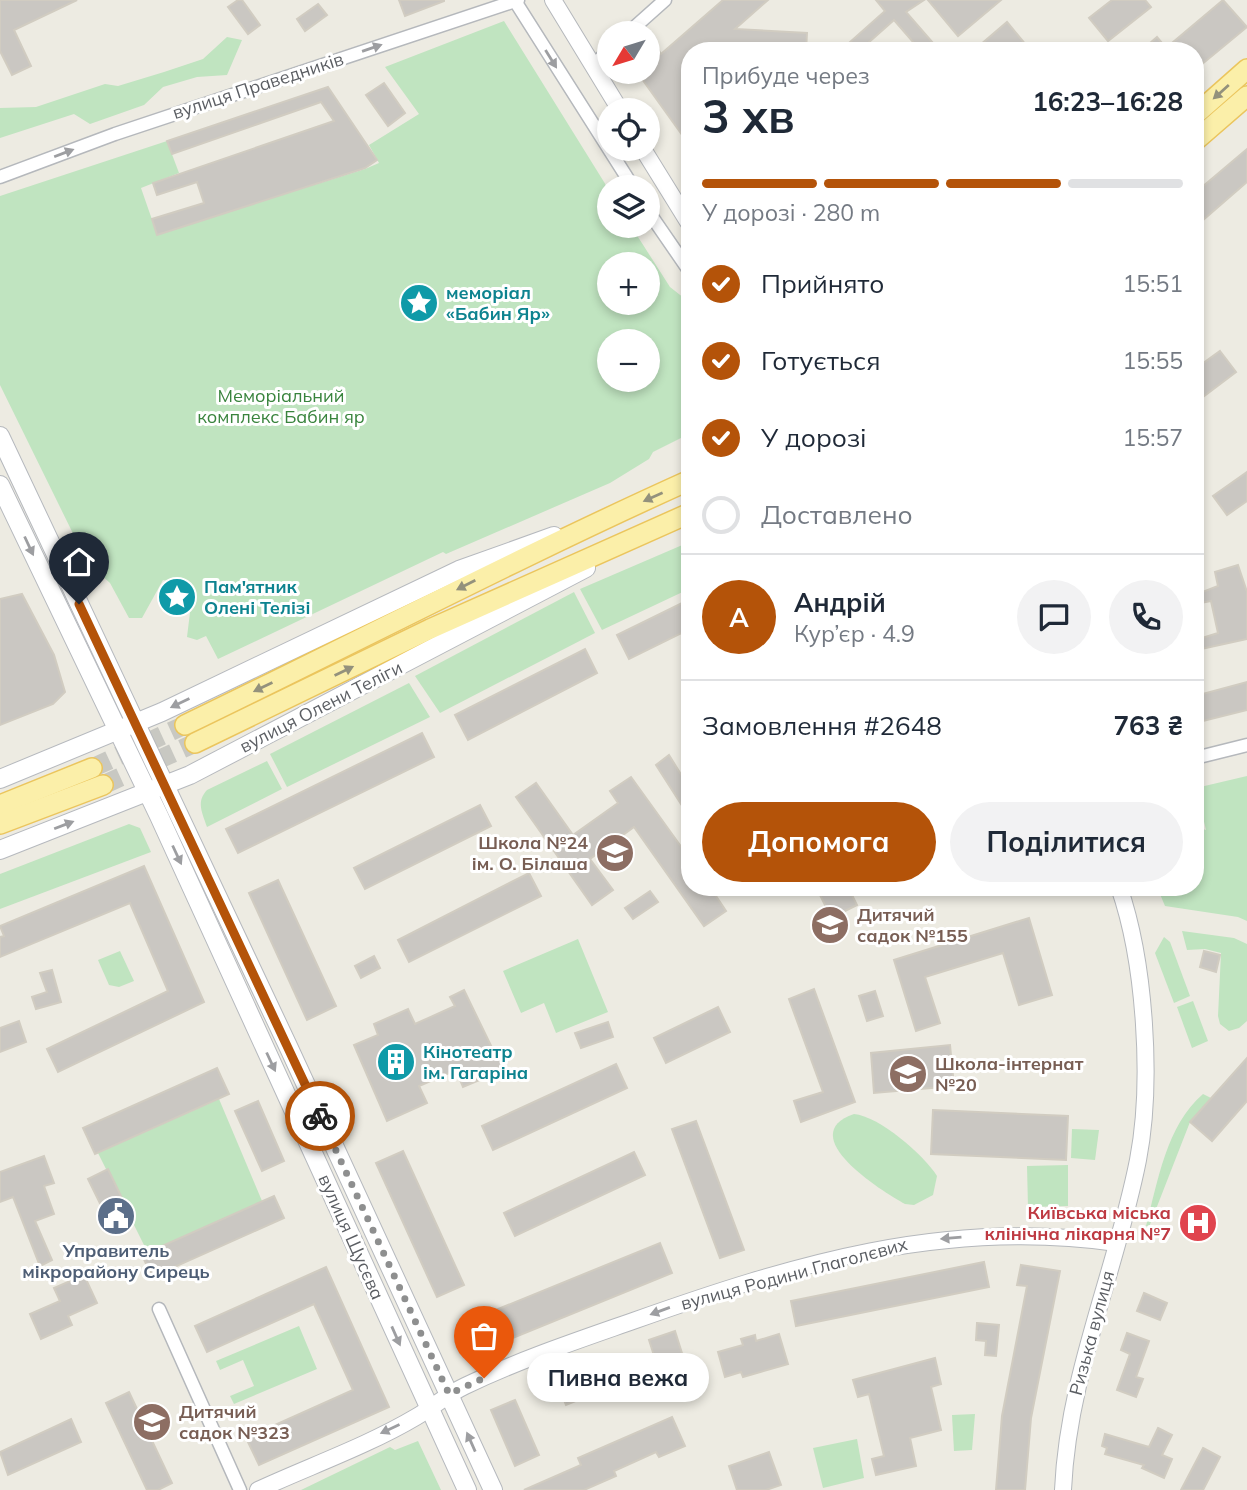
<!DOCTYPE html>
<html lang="uk">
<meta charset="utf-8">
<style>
body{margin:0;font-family:Mulish,sans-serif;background:#f2f2f3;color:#1f2937;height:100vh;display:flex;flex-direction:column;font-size:26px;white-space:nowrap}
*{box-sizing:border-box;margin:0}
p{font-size:23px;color:#747a83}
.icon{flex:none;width:38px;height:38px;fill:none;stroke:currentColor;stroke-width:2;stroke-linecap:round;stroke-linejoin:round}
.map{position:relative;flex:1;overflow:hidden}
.panel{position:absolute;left:681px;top:42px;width:523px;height:854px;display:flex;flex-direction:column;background:#fff;border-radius:28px;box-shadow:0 4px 10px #0003}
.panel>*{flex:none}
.needle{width:46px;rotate:232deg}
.controls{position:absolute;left:597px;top:21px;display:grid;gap:14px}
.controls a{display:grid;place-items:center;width:63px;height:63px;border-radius:50%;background:#fff;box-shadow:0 4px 10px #0003;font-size:35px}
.pin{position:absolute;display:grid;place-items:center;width:60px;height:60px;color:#fff;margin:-72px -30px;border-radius:50% 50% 50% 0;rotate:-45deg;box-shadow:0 0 7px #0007}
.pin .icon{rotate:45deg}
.courier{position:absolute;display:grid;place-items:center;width:70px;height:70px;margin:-35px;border:5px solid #b45309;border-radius:50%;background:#fff;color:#222;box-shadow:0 2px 9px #0007}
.bubble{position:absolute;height:49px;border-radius:24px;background:#fff;box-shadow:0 4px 10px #0003;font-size:23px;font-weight:700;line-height:49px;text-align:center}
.head em{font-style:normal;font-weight:700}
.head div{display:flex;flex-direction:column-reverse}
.head{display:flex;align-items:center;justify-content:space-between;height:119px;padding:0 21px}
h1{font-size:46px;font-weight:700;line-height:52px}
.bar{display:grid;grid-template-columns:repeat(4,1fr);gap:10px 7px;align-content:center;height:84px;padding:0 21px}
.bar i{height:9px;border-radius:5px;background:#e0e1e3}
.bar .on{background:#b45309}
.bar p{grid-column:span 4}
.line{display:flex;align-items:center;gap:18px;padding:0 21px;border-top:2px solid #e0e1e3}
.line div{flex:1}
.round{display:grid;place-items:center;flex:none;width:74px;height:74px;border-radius:37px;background:#f2f2f3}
ol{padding:0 21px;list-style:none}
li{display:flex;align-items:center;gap:21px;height:77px}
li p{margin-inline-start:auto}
li .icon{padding:7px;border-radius:50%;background:#b45309;color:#fff;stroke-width:4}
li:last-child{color:#747a83}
li i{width:38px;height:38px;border:4px solid #e0e1e3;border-radius:50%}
.button{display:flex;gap:14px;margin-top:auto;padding:14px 21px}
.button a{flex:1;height:80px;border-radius:42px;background:#b45309;color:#fff;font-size:28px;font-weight:700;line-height:80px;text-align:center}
.button a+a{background:#f2f2f3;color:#1f2937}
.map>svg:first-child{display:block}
.green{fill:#c0e4c0;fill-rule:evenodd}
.building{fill:#cac7c2;stroke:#d1ccc1;stroke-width:2}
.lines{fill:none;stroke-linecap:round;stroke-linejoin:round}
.primary-tunnel{stroke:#c8c8c2;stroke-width:19;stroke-dasharray:19 10;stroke-linecap:butt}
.minor-casing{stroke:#b5b8bc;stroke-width:15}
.tertiary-casing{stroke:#b5b8bc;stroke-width:18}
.secondary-casing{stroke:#b6b9be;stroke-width:20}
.primary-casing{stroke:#ebc55d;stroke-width:22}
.minor{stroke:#fff;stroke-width:12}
.tertiary{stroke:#fff;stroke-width:16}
.secondary{stroke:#fff;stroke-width:18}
.primary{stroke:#fbefa9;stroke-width:19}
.oneway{fill:#9d9ea1}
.oneway2{fill:#93917c}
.done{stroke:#8e8f8f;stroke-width:7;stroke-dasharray:0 12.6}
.route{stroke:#b45309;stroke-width:9}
.labels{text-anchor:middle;stroke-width:6;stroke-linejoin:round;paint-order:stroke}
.street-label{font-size:18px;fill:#5b5e63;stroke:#fff}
.culture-label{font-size:18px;font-weight:bold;fill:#0d838f;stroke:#fff;text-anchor:start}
.park-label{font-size:18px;fill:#39843d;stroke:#fff}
.education-label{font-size:18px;font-weight:bold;fill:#785e54;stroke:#fff;text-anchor:start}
.health-label{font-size:18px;font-weight:bold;fill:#be3a42;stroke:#fff;text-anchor:end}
.service-label{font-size:18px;font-weight:bold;fill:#4e5e75;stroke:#fff}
</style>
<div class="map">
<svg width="1247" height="1490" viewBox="0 0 1247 1490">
<rect width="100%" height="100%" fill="#edebe2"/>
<g class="green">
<path d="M504,21L609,190V226H631L670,287L689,302V434L653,452L649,459L610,483L446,554L443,552L218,659L206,636L197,640L187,637L193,588L163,580L142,618H129L110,583L87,562L0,385V196L167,141L179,173L141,188L157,234L365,169L379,163L369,145L419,114L385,67ZM609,264H648V303H609ZM609,341H648V380H609Z"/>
<polygon points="227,37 242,40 227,75 197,77 163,87 144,105 90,124 74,114 0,138 0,108 36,107 105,84 118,86 164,72 203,59"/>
<polygon points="687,543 689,589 602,630 580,589"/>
<polygon points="574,592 595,633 440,713 415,676"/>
<polygon points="409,683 430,717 287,787 270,754"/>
<path d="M267,761L282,789L207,827C202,812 196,802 207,790Z"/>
<polygon points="1247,776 1247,921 1238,917 1165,906 1157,887 1195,887 1195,826 1206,830 1196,788"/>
<polygon points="129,824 140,828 151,852 0,909 0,874"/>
<polygon points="1182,931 1234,938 1247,944 1247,1021 1239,1028 1229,1031 1220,1024 1218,1016 1221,953 1205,949 1187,950"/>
<polygon points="1164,937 1170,942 1190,996 1174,1003 1155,953"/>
<polygon points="578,939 608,1012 556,1033 544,1003 521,1013 503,971"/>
<polygon points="120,951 134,981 119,987 109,985 98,960"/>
<polygon points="1193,1001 1208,1041 1192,1048 1177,1007"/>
<path d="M1203,1094L1211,1098L1190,1122L1149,1227L1146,1226C1158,1181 1166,1126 1203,1094Z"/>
<polygon points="219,1099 262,1201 148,1253 98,1153"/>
<path d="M854,1114C879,1116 924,1155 937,1176L933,1195L914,1205L905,1204C881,1191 793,1135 854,1114Z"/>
<polygon points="1072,1129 1099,1130 1095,1160 1071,1158"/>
<polygon points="1068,1165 1068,1206 1028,1207 1027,1166"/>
<polygon points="299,1326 317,1369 234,1404 230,1396 254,1386 243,1360 220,1370 216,1361"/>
<polygon points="975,1414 972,1450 954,1451 952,1415"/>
<polygon points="857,1439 864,1478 823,1488 813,1448"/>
<polygon points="418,1441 441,1490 301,1490 390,1447 395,1450"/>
</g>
<g class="building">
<polygon points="0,0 77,0 14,30 31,66 12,75 0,51"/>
<polygon points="238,0 242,0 260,25 248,34 228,7"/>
<polygon points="399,0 444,0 444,1 405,16"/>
<polygon points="723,0 768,0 735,29 807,33 806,51 690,51 690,146 637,72 648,72 648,57 658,49 661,54"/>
<polygon points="876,0 924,0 906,12 940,51 905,51 914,43 894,20 859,51 840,51 885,11"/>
<polygon points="928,0 1001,0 958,36"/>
<polygon points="1112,0 1145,0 1151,7 1108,41 1089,18"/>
<polygon points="1223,0 1247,27 1195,70 1195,51 1141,51 1157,37 1166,48"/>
<polygon points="318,4 327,15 305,31 297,19"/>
<polygon points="1007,22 1031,51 973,51"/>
<polygon points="384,83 405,113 388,126 366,95"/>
<polygon points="328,87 377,160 365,168 157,235 152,219 204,203 197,182 157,195 153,183 334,121 321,102 172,154 167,141"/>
<polygon points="1247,149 1247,182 1195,227 1195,193"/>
<polygon points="1220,351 1236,372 1195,403 1195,369"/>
<polygon points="1247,472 1247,501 1227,515 1213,496"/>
<polygon points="1238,565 1247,592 1247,639 1201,649 1199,639 1218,633 1211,601 1195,604 1195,595 1218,586 1215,572"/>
<polygon points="22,594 54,655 65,692 53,704 0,725 0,599"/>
<polygon points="690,599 690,629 629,659 617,635"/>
<polygon points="585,649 597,673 468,740 455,715"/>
<polygon points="1247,682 1247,710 1195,723 1195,696"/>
<polygon points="422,733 434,757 238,853 226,829"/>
<polygon points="669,755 690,789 690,818 656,765"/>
<polygon points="631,777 690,859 690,887 710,887 726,911 704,926 634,827 590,859 613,890 592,905 516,797 536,783 573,835 618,803 610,791"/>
<polygon points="480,805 491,826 365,889 354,868"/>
<polygon points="144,866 204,1002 58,1072 47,1049 168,991 130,903 0,957 0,937 4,936 0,926"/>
<polygon points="529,873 541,896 409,962 398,940"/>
<polygon points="278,880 336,1006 307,1020 249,893"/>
<polygon points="816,887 848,887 857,905 837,915 840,920 824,928 819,917 828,911"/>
<polygon points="650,891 658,902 633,919 625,908"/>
<polygon points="1029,918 1052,995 1019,1005 1003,953 925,977 940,1023 916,1031 894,960"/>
<polygon points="1204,951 1220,955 1216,972 1200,967"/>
<polygon points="374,956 380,968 361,978 355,966"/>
<polygon points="52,970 61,1002 36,1009 32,997 47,992 40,973"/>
<polygon points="814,989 855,1102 801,1122 794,1101 823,1092 789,999"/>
<polygon points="464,990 496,1056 499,1055 506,1069 463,1087 456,1070 419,1086 427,1103 387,1121 354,1045 378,1035 374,1024 408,1009 415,1024 455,1006 450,997"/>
<polygon points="875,991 883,1016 867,1021 859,996"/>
<polygon points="718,1007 730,1032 666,1063 654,1038"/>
<polygon points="19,1021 26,1042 0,1052 0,1028"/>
<polygon points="608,1022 613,1037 581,1048 575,1033"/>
<polygon points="950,1045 954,1086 874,1093 871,1053"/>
<polygon points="1247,1058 1247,1101 1212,1141 1190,1122"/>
<polygon points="616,1064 627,1088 493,1150 482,1126"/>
<polygon points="217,1068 229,1094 95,1154 83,1128"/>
<polygon points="258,1101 284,1161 262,1171 235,1111"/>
<polygon points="933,1110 1068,1116 1066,1160 931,1154"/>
<polygon points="696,1121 744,1250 720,1258 672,1129"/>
<polygon points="403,1151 464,1285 437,1297 376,1163"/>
<polygon points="634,1152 645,1175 515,1236 504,1213"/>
<polygon points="44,1156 54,1183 44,1186 54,1214 35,1221 52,1260 40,1266 13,1197 0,1202 0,1172"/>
<polygon points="108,1169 133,1221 113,1230 88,1179"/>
<polygon points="274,1196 284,1218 152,1277 142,1255"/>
<polygon points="660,1243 672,1273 471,1355 459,1325"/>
<polygon points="984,1262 989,1287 796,1326 791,1301"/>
<polygon points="1021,1265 1060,1271 1031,1418 1025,1490 996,1490 1002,1416 1027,1286 1017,1285"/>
<polygon points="326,1267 389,1407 259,1465 246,1438 353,1390 314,1304 207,1352 195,1326"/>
<polygon points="84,1275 97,1303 68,1316 72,1325 41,1339 30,1314 60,1301 54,1288"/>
<polygon points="1144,1293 1167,1303 1160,1320 1137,1311"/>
<polygon points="977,1323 999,1325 996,1356 985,1355 986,1341 976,1340"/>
<polygon points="675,1331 693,1388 667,1396 649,1340"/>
<polygon points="1127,1333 1149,1341 1136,1377 1143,1379 1136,1397 1117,1390 1130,1354 1121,1350"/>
<polygon points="779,1334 788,1364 743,1377 741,1372 725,1377 718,1352 743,1345 741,1339 755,1335 756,1341"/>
<polygon points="610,1358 620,1383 566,1405 556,1380"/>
<polygon points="935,1358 941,1384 931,1387 941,1430 910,1438 916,1466 876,1475 872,1459 884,1456 869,1394 858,1397 853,1380"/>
<polygon points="129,1392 172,1483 158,1490 147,1490 106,1403"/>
<polygon points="515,1400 539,1455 515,1466 491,1410"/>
<polygon points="672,1417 685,1446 659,1457 656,1452 614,1471 616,1476 584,1490 524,1490 581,1465 578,1458"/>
<polygon points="71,1419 81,1442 8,1475 0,1452"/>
<polygon points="1158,1428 1172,1435 1162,1455 1172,1459 1164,1478 1142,1468 1144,1465 1105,1454 1107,1448 1102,1446 1105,1434 1149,1447"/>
<polygon points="1203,1448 1220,1457 1203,1490 1181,1490"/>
<polygon points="769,1452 781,1485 766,1490 737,1490 729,1466"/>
</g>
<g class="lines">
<g class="primary-tunnel">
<polyline points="92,768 185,725"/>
<polyline points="103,785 195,743"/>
</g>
<defs>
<g id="minor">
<polyline points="515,1 633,187"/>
<polyline points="628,33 665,0"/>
<polyline points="593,65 609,51"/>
<polyline points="0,177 115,134 518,0"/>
<polyline points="648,211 690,272"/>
<polyline points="1195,758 1247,745"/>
<polyline points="159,1309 240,1490"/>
</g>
<g id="tertiary">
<polyline points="553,0 620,110"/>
<polyline points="643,149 690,225"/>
<path d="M258,1490C310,1466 367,1446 416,1417C433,1407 448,1394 465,1386C519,1360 576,1341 633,1321C794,1264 945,1218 1117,1243"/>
<path d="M1063,1490C1068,1375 1116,1272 1138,1160C1153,1082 1145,962 1119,887"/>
</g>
<g id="secondary">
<polyline points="0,436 288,1046 493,1490"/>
<polyline points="0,485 159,816 467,1490"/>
<polyline points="0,779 162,712 459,570 554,536"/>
<polyline points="0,850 190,775 586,568"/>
</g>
<g id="primary">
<polyline points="1195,115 1247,69"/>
<polyline points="1195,141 1247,96"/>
<path d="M185,725C353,644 519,557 690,480"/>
<polyline points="195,743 430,629 690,513"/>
<polyline points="0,805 92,768"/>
<polyline points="0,824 103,785"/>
</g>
</defs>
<use href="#minor" class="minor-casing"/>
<use href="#tertiary" class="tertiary-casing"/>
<use href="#secondary" class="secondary-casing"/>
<use href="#primary" class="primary-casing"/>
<use href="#minor" class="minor"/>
<use href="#tertiary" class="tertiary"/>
<use href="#secondary" class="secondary"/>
<use href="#primary" class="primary"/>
</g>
<defs><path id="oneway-solid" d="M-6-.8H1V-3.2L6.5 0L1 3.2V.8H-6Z" transform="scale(1.75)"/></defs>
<g class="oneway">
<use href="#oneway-solid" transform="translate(372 48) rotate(-19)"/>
<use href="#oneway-solid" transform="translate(551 59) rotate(58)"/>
<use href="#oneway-solid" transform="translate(64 153) rotate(-21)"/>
<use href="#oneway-solid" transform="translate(29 546) rotate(65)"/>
<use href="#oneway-solid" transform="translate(180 703) rotate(154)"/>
<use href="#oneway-solid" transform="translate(64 825) rotate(-21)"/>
<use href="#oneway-solid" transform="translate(177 855) rotate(65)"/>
<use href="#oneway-solid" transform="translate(271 1062) rotate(65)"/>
<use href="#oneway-solid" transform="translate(951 1238) rotate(175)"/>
<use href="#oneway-solid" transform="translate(660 1311) rotate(160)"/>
<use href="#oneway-solid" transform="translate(396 1336) rotate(66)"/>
<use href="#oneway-solid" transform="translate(390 1429) rotate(155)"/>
<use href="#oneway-solid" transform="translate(471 1442) rotate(-114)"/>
</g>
<g class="oneway2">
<use href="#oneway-solid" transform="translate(1221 92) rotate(138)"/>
<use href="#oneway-solid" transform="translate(653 497) rotate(156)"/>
<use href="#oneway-solid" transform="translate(466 585) rotate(153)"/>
<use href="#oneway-solid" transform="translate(344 671) rotate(-26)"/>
<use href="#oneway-solid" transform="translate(263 687) rotate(154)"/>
</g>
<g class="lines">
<polyline class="done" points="320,1116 449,1394 484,1378"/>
<polyline class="route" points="79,604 320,1116"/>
</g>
<defs>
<symbol id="sight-disc" viewBox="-11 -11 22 22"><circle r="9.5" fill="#0f9aa8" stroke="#fff"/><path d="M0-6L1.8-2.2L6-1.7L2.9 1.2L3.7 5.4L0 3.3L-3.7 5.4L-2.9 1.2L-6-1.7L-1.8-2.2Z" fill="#fff"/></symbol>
<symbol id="school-disc" viewBox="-11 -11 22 22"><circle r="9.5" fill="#8d6e63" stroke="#fff"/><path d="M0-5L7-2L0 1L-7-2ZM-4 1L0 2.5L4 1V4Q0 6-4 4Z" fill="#fff"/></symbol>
<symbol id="building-disc" viewBox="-11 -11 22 22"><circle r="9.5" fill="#0f9aa8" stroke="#fff"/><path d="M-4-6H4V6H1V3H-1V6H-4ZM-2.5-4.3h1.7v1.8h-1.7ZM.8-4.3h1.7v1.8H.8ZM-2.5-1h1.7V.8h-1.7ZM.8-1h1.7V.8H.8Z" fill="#fff"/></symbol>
<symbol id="civic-disc" viewBox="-11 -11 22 22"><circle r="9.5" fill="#5c6f8a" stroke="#fff"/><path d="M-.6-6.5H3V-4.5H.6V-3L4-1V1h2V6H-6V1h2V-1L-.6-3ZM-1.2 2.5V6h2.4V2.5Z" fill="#fff"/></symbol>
<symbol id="hospital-disc" viewBox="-11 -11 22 22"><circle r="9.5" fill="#e0444e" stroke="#fff"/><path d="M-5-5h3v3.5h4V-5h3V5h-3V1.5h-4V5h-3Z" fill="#fff"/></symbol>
</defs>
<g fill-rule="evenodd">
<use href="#sight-disc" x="397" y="281" width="44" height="44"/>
<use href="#sight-disc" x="155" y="575" width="44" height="44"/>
<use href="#school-disc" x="593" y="831" width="44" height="44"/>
<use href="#school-disc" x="808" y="903" width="44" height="44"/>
<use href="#building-disc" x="374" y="1040" width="44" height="44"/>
<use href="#school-disc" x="886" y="1052" width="44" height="44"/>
<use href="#civic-disc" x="94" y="1194" width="44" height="44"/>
<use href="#hospital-disc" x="1176" y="1201" width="44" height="44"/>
<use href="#school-disc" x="130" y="1400" width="44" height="44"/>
</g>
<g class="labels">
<g class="street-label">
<text transform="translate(258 86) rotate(-18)" y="6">вулиця Праведників</text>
<text transform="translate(321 707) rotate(-27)" y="6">вулиця Олени Теліги</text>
<text transform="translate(351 1237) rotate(66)" y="6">вулиця Щусєва</text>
<text transform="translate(794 1274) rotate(-15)" y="6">вулиця Родини Глаголєвих</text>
<text transform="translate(1092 1333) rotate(-75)" y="6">Ризька вулиця</text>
</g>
<g class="culture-label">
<text x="446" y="299">меморіал<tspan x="446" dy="21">«Бабин Яр»</tspan></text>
<text x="204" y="593">Пам'ятник<tspan x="204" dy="21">Олені Телізі</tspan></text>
<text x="423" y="1058">Кінотеатр<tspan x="423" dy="21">ім. Гагаріна</tspan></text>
</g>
<g class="park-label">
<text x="281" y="402">Меморіальний<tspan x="281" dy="21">комплекс Бабин яр</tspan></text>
</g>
<g class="education-label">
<text x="588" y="849" text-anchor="end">Школа №24<tspan x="588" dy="21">ім. О. Білаша</tspan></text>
<text x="857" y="921">Дитячий<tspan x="857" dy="21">садок №155</tspan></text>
<text x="935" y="1070">Школа-інтернат<tspan x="935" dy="21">№20</tspan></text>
<text x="179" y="1418">Дитячий<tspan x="179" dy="21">садок №323</tspan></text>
</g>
<g class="health-label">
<text x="1171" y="1219">Київська міська<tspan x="1171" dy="21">клінічна лікарня №7</tspan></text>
</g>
<g class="service-label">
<text x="116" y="1257">Управитель<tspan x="116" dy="21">мікрорайону Сирець</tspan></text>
</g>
</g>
</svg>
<div class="controls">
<a><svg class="needle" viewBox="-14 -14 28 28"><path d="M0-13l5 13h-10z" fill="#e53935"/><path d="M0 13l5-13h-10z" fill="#747a83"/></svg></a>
<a><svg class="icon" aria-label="locate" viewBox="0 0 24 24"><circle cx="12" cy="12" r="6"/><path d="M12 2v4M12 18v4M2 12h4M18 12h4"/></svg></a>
<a><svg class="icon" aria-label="layers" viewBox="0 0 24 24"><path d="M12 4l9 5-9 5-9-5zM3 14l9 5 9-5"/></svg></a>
<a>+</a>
<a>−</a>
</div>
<div class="pin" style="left:484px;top:1378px;background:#ea580c"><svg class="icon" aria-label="bag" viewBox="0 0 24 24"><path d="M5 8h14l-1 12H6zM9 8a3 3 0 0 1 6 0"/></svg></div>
<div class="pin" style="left:79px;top:604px;background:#1f2937"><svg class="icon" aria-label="home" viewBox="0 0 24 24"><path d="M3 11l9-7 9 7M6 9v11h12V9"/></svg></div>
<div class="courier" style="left:320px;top:1116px"><svg class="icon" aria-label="bike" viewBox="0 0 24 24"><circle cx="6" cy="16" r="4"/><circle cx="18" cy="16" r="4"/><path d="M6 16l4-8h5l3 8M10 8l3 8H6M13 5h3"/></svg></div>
<div class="bubble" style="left:527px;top:1353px;width:182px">Пивна вежа</div>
<section class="panel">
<div class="head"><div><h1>3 хв</h1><p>Прибуде через</p></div><em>16:23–16:28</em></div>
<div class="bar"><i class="on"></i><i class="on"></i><i class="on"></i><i></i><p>У дорозі · 280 m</p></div>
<ol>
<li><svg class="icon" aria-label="check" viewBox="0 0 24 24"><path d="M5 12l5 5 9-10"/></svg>Прийнято<p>15:51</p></li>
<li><svg class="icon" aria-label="check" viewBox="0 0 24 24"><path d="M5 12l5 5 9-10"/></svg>Готується<p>15:55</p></li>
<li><svg class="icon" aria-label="check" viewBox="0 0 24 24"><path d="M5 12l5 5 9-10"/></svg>У дорозі<p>15:57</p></li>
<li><i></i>Доставлено</li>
</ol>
<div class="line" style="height:126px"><b class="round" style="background:#b45309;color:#fff">А</b><div><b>Андрій</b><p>Кур’єр · 4.9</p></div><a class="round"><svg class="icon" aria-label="chat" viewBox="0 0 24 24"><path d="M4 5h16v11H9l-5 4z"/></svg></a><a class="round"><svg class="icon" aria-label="phone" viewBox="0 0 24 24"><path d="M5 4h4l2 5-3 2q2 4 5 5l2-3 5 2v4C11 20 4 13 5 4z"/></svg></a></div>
<div class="line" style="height:91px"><div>Замовлення #2648</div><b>763 ₴</b></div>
<div class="button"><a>Допомога</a><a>Поділитися</a></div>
</section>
</div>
